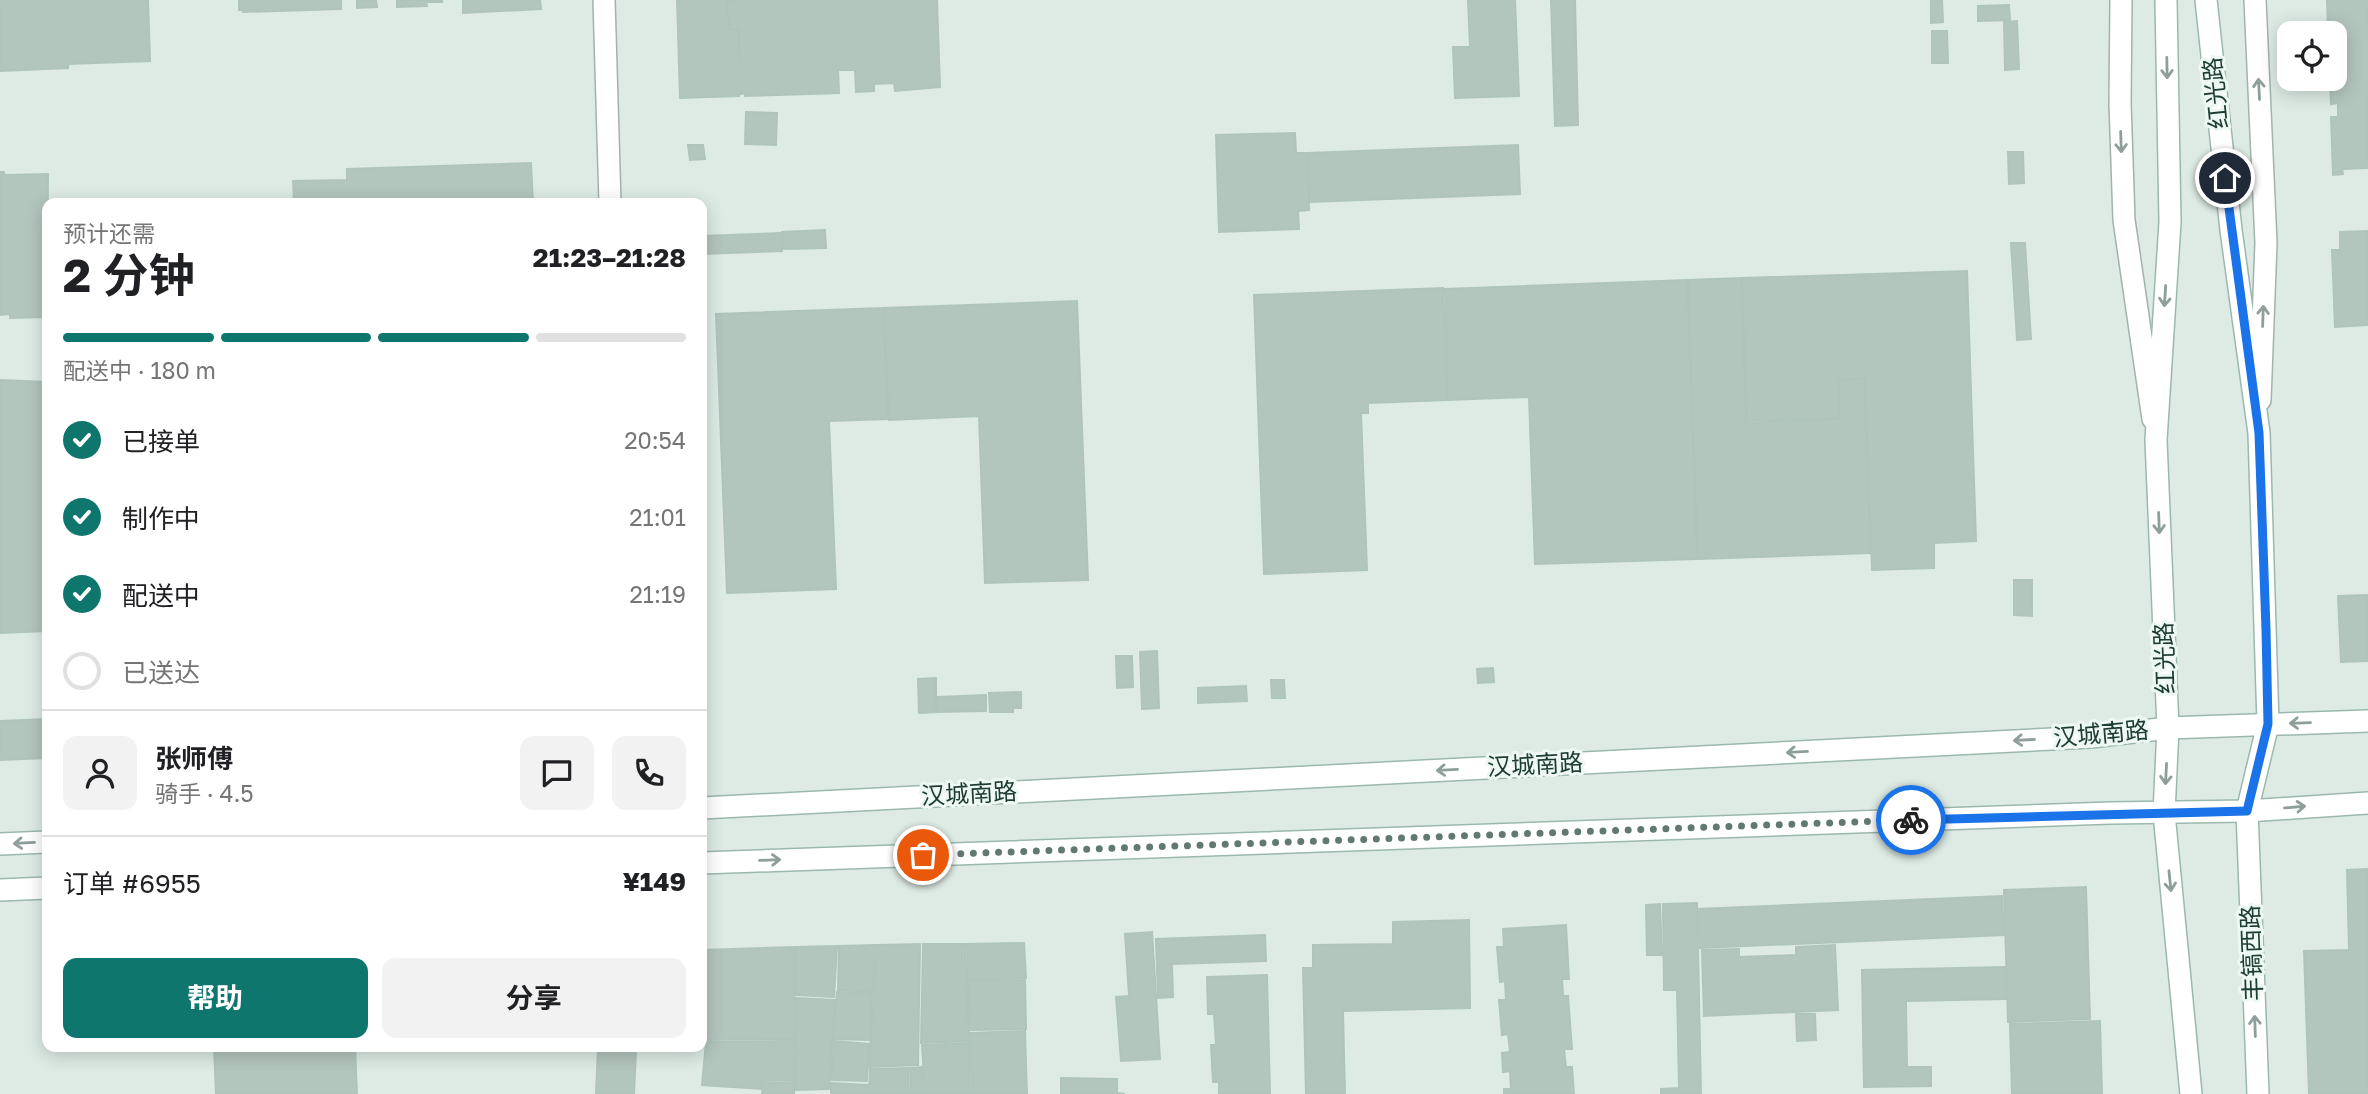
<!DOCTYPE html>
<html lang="zh">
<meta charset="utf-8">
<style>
body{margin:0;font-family:"Golos Text","Noto Sans SC",sans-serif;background:#f2f2f2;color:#202124;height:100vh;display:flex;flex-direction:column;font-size:26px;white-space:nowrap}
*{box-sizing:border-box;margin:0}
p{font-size:23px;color:#757577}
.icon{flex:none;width:38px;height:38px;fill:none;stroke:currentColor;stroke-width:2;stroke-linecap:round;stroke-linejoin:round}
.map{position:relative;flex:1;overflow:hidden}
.details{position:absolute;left:42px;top:198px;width:665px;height:854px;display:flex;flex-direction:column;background:#fff;border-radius:14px;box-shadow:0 4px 18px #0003}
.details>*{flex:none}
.tools{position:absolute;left:2277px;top:21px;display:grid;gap:14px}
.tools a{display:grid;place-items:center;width:70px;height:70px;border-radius:14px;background:#fff;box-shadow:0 4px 18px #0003;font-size:35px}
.pin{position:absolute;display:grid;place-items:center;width:60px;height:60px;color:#fff;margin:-30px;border:4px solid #fff;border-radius:50%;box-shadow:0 2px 7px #0007}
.courier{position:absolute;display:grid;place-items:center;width:70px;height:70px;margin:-35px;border:5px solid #1a73e8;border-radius:50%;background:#fff;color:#222;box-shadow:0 2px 9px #0007}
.headline em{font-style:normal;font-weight:700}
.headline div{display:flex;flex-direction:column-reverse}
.headline{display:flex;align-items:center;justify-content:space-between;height:119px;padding:0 21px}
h1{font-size:46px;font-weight:700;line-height:52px}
.bar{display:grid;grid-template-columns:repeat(4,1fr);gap:10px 7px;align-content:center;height:84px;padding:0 21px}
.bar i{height:9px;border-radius:5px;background:#e0e0e0}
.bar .current{background:#0f766e}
.bar p{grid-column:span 4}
.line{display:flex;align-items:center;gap:18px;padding:0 21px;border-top:2px solid #e0e0e0}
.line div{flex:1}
.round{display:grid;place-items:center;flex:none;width:74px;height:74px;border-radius:14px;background:#f2f2f2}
ol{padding:0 21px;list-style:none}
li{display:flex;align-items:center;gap:21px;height:77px}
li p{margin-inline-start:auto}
li .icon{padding:7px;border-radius:50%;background:#0f766e;color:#fff;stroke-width:4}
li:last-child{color:#757577}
li i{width:38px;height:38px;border:4px solid #e0e0e0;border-radius:50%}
.action{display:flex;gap:14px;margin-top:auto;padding:14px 21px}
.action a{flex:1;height:80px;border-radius:14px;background:#0f766e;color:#fff;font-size:28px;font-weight:700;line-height:80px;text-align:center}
.action a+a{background:#f2f2f2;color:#202124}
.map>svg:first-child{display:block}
.building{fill:#b3c6be;stroke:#afc5bc;stroke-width:2}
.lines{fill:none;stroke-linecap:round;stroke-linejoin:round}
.minor-casing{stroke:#a0b3ac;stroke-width:24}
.secondary-casing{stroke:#9bb8ae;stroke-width:24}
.minor{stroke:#fff;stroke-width:21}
.secondary{stroke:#fff;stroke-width:21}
.oneway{stroke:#8e9e9a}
.done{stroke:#617972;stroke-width:7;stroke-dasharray:0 12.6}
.route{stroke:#1a73e8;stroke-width:9}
.labels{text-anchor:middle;stroke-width:6;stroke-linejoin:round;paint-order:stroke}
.street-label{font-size:24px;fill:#1d3c34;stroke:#eef8f3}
</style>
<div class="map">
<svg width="2368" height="1094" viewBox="0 0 2368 1094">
<rect width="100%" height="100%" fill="#deebe5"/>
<g class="building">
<polygon points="0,0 148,0 150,61 68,64 68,68 0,71"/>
<polygon points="239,0 341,0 341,9 243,12 243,10 239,10"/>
<polygon points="357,0 376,0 377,7 357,8"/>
<polygon points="397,0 442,0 442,2 426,2 427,6 397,7"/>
<polygon points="463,0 540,0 541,9 463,13"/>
<polygon points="677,0 727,0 729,30 738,30 739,96 680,98"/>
<polygon points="729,0 937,0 940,87 895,91 894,83 874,84 874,91 856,92 855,70 838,70 839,93 745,96 745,93 741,94 739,29 730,29"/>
<polygon points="1468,0 1515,0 1519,96 1455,98 1453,47 1470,47"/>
<polygon points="1551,0 1575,0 1578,125 1555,126"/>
<polygon points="1931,0 1942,0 1943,22 1931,23"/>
<polygon points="2327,0 2368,0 2368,168 2342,169 2343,174 2333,175 2331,117 2338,117 2338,103 2331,104 2330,79 2334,79 2336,49 2334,33 2328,33"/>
<polygon points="2009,5 2010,20 1978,21 1978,6"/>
<polygon points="2017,21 2019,69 2005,70 2004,22"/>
<polygon points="1932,31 1947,31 1948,63 1932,63"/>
<polygon points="746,112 777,113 776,145 745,144"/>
<polygon points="1295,133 1296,153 1307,153 1309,210 1298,211 1299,229 1219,232 1216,135"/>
<polygon points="688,145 703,145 705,159 690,160"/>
<polygon points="1518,145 1520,194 1310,202 1308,153"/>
<polygon points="2008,152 2023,152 2024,183 2009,184"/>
<polygon points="531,163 533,203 294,203 293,181 347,180 347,169"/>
<polygon points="0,172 4,172 4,175 48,174 47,317 10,318 10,314 0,315"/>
<polygon points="825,230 826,248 783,249 782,232"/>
<polygon points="2368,231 2368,325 2335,327 2332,250 2340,250 2340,232"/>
<polygon points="781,233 782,251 702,254 702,236"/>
<polygon points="2011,243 2025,243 2031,339 2017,340"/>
<polygon points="1967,271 1976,541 1934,543 1934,568 1872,570 1865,378 1838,379 1839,418 1747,421 1742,278"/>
<polygon points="1741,278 1746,423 1840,419 1839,380 1864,379 1870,553 1698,559 1688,280"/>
<polygon points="1687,280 1697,559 1535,564 1529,397 1448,400 1445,289"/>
<polygon points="1443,288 1447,400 1368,403 1368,413 1361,413 1367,570 1264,574 1254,295"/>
<polygon points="1077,301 1088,580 985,583 979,416 889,420 884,308"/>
<polygon points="883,308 888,419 829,421 836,589 727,593 716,314"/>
<polygon points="0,380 47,382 47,631 0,633"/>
<polygon points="2014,580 2032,580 2032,616 2014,615"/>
<polygon points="2368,595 2368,661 2341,662 2338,596"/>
<polygon points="1157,651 1159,708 1142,709 1140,652"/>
<polygon points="1116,656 1132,656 1133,687 1117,688"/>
<polygon points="1493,668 1494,682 1478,683 1477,669"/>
<polygon points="936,678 936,712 919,713 918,679"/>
<polygon points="1271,680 1284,680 1285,698 1272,698"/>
<polygon points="1246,686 1247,701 1198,703 1198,688"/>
<polygon points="1021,692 1021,708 1013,708 1013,712 990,712 989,693"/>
<polygon points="986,695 986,711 938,712 937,697"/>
<polygon points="47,719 47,758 0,760 0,721"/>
<polygon points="2368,869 2368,1094 2309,1094 2304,951 2349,950 2347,870"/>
<polygon points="2086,887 2090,1019 2008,1022 2004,890"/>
<polygon points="2002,896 2004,935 1700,948 1698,909"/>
<polygon points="1697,903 1701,1094 1661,1094 1661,1089 1679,1088 1677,990 1664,990 1663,904"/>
<polygon points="1660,904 1662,955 1647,955 1646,905"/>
<polygon points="1469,920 1470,1008 1343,1011 1345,1094 1306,1094 1303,968 1313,968 1313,945 1393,944 1393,922"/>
<polygon points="1566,925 1569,979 1562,979 1563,996 1568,996 1572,1049 1564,1049 1566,1067 1572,1067 1574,1094 1504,1094 1504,1089 1511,1089 1510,1071 1503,1072 1502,1053 1510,1052 1508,1034 1502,1035 1499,1000 1506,1000 1505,981 1500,982 1497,947 1504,947 1503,929"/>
<polygon points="1152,932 1160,1059 1121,1061 1116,997 1129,996 1125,934"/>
<polygon points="1265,935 1266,961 1172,964 1173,997 1158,998 1156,939"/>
<polygon points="1024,943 1026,978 968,980 967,944"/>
<polygon points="920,944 918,1065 869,1067 877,945"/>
<polygon points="923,944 965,944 969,1041 921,1043"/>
<polygon points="875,945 873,992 838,990 839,946"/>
<polygon points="1835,945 1838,1010 1704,1016 1702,950 1739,949 1739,957 1796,955 1796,947"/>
<polygon points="837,946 834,997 796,995 796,947"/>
<polygon points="794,947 795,1039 702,1040 702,950"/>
<polygon points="2005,967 2006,999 1906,1001 1907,1067 1931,1067 1931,1086 1864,1087 1862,970"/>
<polygon points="1267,975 1270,1094 1219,1094 1219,1082 1213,1082 1211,1045 1216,1045 1214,1014 1208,1014 1207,977"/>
<polygon points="1025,980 1026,1029 970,1030 968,981"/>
<polygon points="837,992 872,993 870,1040 833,1039"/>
<polygon points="796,998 835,1000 829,1089 796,1090"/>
<polygon points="1796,1014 1815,1014 1816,1040 1797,1041"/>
<polygon points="2100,1021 2102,1094 2012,1094 2010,1024"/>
<polygon points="1025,1031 1027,1094 972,1094 970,1033"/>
<polygon points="795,1041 794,1080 761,1081 762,1089 702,1085 706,1042"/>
<polygon points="834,1041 869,1044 867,1081 831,1080"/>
<polygon points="969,1043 970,1094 925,1094 922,1045"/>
<polygon points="214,1046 355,1046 357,1094 216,1094"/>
<polygon points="598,1048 636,1050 634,1094 596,1094"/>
<polygon points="922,1067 923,1094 911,1094 910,1068"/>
<polygon points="908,1068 909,1094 869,1094 870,1069"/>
<polygon points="1061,1078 1117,1079 1117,1093 1125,1094 1061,1094"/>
<polygon points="794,1082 794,1094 762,1094 763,1083"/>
<polygon points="831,1083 868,1085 867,1094 831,1094"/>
</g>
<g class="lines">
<defs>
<g id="minor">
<polyline points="604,0 610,203"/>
<polyline points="2121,0 2120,103 2124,220 2153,419"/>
<polyline points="2255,0 2266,243 2260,400"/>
</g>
<g id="secondary">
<polyline points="2166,0 2170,222 2156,440 2168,728 2164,813 2191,1094"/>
<polyline points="2206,0 2231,230 2259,433 2268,724 2247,811 2258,1094"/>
<polyline points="702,808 2091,737 2168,728 2368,721"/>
<polyline points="0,844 47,842"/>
<polyline points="702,863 2110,813 2247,811 2368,803"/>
<polyline points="0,890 47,888"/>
</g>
</defs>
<use href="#minor" class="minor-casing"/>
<use href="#secondary" class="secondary-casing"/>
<use href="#minor" class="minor"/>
<use href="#secondary" class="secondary"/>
</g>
<defs><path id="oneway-shaft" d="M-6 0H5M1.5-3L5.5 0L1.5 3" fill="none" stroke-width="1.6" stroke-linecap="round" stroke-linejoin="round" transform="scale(1.75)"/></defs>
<g class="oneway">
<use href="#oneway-shaft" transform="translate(2167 68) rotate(89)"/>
<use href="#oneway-shaft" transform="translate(2259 89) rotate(-93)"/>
<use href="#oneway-shaft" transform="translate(2121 142) rotate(88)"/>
<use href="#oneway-shaft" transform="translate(2165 296) rotate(94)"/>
<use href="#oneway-shaft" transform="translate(2263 316) rotate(-88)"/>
<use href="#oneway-shaft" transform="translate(2159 523) rotate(88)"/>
<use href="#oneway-shaft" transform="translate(2300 723) rotate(178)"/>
<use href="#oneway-shaft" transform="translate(2024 740) rotate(177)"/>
<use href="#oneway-shaft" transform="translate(1797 752) rotate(177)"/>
<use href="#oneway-shaft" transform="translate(1447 770) rotate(177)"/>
<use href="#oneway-shaft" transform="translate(2166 774) rotate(93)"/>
<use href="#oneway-shaft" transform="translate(2295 807) rotate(-5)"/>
<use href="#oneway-shaft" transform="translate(24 843) rotate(177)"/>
<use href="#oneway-shaft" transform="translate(770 860) rotate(-2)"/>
<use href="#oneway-shaft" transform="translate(2170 881) rotate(84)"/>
<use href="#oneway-shaft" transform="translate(2255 1026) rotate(-92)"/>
</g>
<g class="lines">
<polyline class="done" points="923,855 1911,820"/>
<polyline class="route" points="1911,820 2247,811 2268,724 2266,629 2259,433 2225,178"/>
</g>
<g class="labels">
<g class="street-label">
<text transform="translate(2216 93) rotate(-96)" y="8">红光路</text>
<text transform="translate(2165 658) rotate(-92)" y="8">红光路</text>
<text transform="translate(2101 734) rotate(-5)" y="8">汉城南路</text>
<text transform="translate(1535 765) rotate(-3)" y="8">汉城南路</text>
<text transform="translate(969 794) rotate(-3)" y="8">汉城南路</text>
<text transform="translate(2252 953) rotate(-92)" y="8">丰镐西路</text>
</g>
</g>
</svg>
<div class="tools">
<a><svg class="icon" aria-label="locate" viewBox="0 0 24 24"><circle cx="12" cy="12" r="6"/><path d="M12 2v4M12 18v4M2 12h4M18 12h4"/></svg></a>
</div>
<div class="pin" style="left:923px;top:855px;background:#ea580c"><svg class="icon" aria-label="bag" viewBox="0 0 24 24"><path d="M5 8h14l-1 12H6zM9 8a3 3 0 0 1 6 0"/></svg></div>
<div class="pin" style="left:2225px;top:178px;background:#1f2937"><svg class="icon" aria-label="home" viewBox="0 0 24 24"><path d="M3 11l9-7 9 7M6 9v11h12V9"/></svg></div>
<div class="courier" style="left:1911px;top:820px"><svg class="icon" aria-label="bike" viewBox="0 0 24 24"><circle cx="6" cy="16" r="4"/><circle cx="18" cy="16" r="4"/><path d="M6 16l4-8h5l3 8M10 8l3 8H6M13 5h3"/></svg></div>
<section class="details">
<div class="headline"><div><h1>2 分钟</h1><p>预计还需</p></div><em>21:23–21:28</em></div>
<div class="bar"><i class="current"></i><i class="current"></i><i class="current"></i><i></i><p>配送中 · 180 m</p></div>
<ol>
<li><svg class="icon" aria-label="check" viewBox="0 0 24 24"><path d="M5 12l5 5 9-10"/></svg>已接单<p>20:54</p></li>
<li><svg class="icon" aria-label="check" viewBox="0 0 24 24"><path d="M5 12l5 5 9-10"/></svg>制作中<p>21:01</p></li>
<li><svg class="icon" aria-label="check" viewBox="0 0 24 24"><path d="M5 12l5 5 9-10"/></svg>配送中<p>21:19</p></li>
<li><i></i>已送达</li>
</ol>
<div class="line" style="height:126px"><a class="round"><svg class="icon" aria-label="person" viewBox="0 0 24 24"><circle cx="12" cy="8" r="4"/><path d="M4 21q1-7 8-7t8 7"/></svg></a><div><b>张师傅</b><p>骑手 · 4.5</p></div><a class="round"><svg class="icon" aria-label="chat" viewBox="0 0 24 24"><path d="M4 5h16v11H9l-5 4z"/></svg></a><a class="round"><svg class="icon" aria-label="phone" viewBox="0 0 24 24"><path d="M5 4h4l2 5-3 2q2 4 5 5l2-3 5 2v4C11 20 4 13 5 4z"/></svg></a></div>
<div class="line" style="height:91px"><div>订单 #6955</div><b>¥149</b></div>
<div class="action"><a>帮助</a><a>分享</a></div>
</section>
</div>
